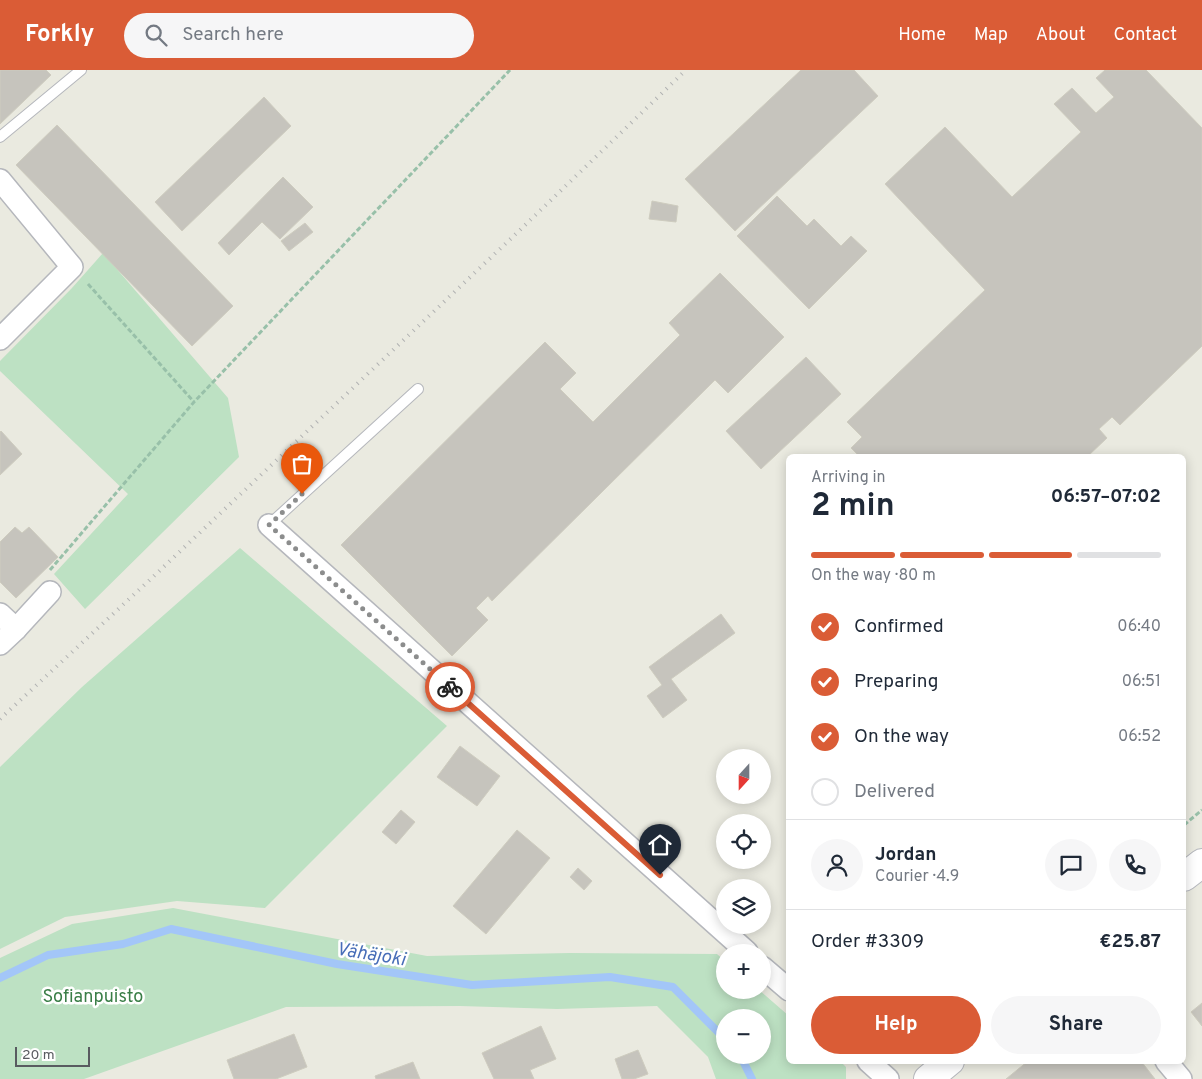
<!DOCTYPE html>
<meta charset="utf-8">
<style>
body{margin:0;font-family:Overpass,sans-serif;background:#f6f6f7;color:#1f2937;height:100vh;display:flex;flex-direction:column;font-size:19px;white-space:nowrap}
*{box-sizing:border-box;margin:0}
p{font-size:16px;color:#747a83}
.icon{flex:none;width:28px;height:28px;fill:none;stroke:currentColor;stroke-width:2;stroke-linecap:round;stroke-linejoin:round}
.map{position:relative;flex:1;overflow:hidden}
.details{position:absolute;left:786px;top:384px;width:400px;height:610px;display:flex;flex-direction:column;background:#fff;border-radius:8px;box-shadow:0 2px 12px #0003}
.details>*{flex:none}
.needle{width:32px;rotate:201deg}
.buttons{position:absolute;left:716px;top:679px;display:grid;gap:10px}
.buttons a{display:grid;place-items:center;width:55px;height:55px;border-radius:50%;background:#fff;box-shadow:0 2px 12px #0003;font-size:25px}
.scale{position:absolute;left:15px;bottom:12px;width:75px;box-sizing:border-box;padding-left:5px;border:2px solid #595b60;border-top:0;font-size:14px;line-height:18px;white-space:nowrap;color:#595b60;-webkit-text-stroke:4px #fff;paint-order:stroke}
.pin{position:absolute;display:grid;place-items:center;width:42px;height:42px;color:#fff;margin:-51px -21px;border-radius:50% 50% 50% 0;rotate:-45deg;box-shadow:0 0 5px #0007}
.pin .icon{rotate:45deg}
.courier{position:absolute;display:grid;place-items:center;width:50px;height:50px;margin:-25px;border:4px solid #da5c36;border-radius:50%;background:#fff;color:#222;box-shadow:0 1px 6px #0007}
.head em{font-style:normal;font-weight:700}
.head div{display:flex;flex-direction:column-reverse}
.head{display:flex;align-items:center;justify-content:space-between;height:85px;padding:0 25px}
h1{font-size:32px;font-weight:700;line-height:38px}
.bar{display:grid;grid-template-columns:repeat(4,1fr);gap:8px 5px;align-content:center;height:60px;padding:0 25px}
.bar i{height:6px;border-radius:4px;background:#e0e1e3}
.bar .on{background:#da5c36}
.bar p{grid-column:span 4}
.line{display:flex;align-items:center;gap:12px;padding:0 25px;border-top:1px solid #e0e1e3}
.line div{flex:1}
.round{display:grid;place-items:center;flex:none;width:52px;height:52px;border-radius:26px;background:#f6f6f7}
ol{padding:0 25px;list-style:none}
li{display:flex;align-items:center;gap:15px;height:55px}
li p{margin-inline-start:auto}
li .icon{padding:5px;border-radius:50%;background:#da5c36;color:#fff;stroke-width:4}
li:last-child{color:#747a83}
li i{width:28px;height:28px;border:2px solid #e0e1e3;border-radius:50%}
.primary-button{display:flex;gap:10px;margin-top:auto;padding:10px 25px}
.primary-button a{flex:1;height:58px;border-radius:30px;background:#da5c36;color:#fff;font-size:20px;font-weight:700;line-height:58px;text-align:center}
.primary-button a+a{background:#f6f6f7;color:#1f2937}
header{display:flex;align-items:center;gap:30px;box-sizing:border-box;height:70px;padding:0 25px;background:#da5c36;color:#fff}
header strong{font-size:24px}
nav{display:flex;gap:28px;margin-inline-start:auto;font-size:18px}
.search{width:350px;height:45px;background:#f6f6f7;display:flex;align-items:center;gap:12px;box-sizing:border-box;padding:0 18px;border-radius:28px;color:#747a83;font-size:19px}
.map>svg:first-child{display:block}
.green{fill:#bde1c3;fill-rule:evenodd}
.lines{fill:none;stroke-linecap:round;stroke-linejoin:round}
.stream{stroke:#a3c6f8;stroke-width:8}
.building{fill:#c6c4bd;stroke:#ceccbf}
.lane-casing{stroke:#b5b7bc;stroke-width:12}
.street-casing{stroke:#b5b7bc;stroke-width:24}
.secondary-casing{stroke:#b6b8be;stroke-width:30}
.path{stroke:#98c0a9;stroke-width:3;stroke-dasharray:5 2.5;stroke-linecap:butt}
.lane{stroke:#fff;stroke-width:10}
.street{stroke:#fff;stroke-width:21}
.secondary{stroke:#fff;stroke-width:28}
.rail{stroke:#b1b2b2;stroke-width:4;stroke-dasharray:1 6;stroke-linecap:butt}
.done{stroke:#8c8d8d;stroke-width:5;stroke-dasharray:0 9}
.route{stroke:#da5c36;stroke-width:6}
.labels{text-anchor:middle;stroke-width:5;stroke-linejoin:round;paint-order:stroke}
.park-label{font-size:18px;fill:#3a7e47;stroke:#fff}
.water-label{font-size:19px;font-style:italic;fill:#486eb8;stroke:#fff}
</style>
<header>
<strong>Forkly</strong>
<div class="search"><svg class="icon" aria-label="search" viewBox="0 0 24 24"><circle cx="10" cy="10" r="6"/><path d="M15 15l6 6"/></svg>Search here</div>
<nav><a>Home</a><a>Map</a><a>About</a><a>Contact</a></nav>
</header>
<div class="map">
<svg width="1202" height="1009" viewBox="0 0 1202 1009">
<rect width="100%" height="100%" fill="#eaeae0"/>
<g class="green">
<polygon points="103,183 228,328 239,387 85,539 54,504 128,424 0,301 0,291 72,218"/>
<polygon points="240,478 447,656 265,838 177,831 65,847 0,879 0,697 82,617"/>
<path d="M173,838L427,886L570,883L717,884L725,891V920H759L789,946V991H840L846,997V1009H716L708,987L657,936L557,939L460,936L286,937L84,1009H0V888L72,854ZM725,948H762V985H725Z"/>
</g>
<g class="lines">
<g class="stream">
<polyline points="0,908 48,885 123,874 171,859 337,894 472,915 610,907 673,917 725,969"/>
<polyline points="740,985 752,1009"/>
</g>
</g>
<g class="building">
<polygon points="0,0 46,0 51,5 0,54"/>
<polygon points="801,0 854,0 878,26 735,161 685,109"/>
<polygon points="1105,0 1146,0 1202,58 1202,276 1120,355 1112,347 1099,359 1107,368 1088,386 859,386 851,378 862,367 847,352 985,220 885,114 945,57 1012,127 1081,62 1054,34 1072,18 1096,43 1114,27 1096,8"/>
<polygon points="264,27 291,56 182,161 155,132"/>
<polygon points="57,55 233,236 192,276 16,95"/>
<polygon points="283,107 313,137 280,169 262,152 229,185 218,173"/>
<polygon points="777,126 807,156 814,149 841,176 851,166 867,181 809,239 737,166"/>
<polygon points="652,131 678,136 676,152 649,149"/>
<polygon points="305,153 313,162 289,181 281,171"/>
<polygon points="720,203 784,267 728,323 715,310 492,531 488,526 476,538 488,550 452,586 341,475 545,272 576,303 560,319 593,352 680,265 669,253"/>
<polygon points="806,287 841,324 761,399 726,361"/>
<polygon points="1,361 22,384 0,405 0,362"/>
<polygon points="15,457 22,463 29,457 58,487 16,528 0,512 0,472"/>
<polygon points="721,544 735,563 671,609 687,630 663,648 647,626 662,615 649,597"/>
<polygon points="460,676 500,706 477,736 437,707"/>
<polygon points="401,740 415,752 396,774 382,762"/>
<polygon points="517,760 550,788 486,864 453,836"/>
<polygon points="578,798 592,811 584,820 570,807"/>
<polygon points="1202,933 1202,956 1191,942"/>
<polygon points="541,956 556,989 530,1000 534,1009 494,1009 482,983"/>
<polygon points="294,964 307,997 276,1009 234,1009 227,990"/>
<polygon points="638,980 648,1004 634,1009 622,1009 615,989"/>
<polygon points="1028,991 1141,991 1155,1009 1006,1009"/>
<polygon points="413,992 420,1009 376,1009 375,1006"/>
</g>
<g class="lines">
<defs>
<g id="lane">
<polyline points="0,67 81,0"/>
<polyline points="269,455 418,319"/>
</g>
<g id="street">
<polyline points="0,110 72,197 0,269"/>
<polyline points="269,455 747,882"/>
<polyline points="0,544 16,559"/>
<polyline points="0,574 16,559 50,522"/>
<polyline points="762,897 789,920"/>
<polyline points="868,991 888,1009"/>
<polyline points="1166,991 1181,1009"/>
</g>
<g id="secondary">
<polyline points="1184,807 1202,793"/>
<polyline points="928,1009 950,991"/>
</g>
</defs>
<use href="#lane" class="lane-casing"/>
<use href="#street" class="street-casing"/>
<use href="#secondary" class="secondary-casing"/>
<g class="path">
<polyline points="88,214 194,332"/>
<polyline points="50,500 194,332 510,0"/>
<polyline points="1184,755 1202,740"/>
</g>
<use href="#lane" class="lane"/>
<use href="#street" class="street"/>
<use href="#secondary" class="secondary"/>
<polyline class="rail" points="0,649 155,505 521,159 686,0"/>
</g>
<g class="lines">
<polyline class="done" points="302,424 269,455 450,617"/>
<polyline class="route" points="450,617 660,805"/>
</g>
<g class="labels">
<g class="park-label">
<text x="93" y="932">Sofianpuisto</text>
</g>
<g class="water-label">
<text transform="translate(371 883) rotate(9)" y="7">Vähäjoki</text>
</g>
</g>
</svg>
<div class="buttons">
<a><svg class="needle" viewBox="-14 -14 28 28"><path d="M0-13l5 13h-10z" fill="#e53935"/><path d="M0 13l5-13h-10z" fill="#747a83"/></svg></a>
<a><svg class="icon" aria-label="locate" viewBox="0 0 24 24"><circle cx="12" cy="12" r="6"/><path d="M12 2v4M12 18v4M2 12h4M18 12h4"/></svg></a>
<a><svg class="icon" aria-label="layers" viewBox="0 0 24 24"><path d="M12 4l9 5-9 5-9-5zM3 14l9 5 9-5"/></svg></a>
<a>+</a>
<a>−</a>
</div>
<div class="scale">20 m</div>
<div class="pin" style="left:302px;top:424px;background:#ea580c"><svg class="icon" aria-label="bag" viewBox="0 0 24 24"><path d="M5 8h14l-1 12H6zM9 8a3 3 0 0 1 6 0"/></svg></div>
<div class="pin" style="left:660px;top:805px;background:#1f2937"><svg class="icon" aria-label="home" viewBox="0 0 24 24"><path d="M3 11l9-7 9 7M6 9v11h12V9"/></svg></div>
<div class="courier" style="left:450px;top:617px"><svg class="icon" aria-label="bike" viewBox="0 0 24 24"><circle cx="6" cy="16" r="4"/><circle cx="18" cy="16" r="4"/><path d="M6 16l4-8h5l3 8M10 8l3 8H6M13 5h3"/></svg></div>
<section class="details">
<div class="head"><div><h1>2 min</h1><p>Arriving in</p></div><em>06:57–07:02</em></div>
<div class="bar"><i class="on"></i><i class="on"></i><i class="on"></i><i></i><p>On the way · 80 m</p></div>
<ol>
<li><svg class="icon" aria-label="check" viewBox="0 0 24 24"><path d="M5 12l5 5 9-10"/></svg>Confirmed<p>06:40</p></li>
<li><svg class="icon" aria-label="check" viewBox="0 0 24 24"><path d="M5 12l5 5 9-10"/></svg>Preparing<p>06:51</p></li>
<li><svg class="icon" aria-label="check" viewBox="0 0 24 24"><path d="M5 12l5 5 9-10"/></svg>On the way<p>06:52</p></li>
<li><i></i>Delivered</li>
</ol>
<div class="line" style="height:90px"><a class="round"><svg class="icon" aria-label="person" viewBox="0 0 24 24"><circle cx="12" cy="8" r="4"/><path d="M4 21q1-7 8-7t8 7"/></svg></a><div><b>Jordan</b><p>Courier · 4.9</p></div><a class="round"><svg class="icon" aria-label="chat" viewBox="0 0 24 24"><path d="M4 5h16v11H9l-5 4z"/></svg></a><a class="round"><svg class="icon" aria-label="phone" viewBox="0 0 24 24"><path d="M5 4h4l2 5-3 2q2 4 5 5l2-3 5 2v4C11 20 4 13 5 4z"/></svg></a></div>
<div class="line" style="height:65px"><div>Order #3309</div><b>€25.87</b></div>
<div class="primary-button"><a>Help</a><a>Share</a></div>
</section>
</div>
